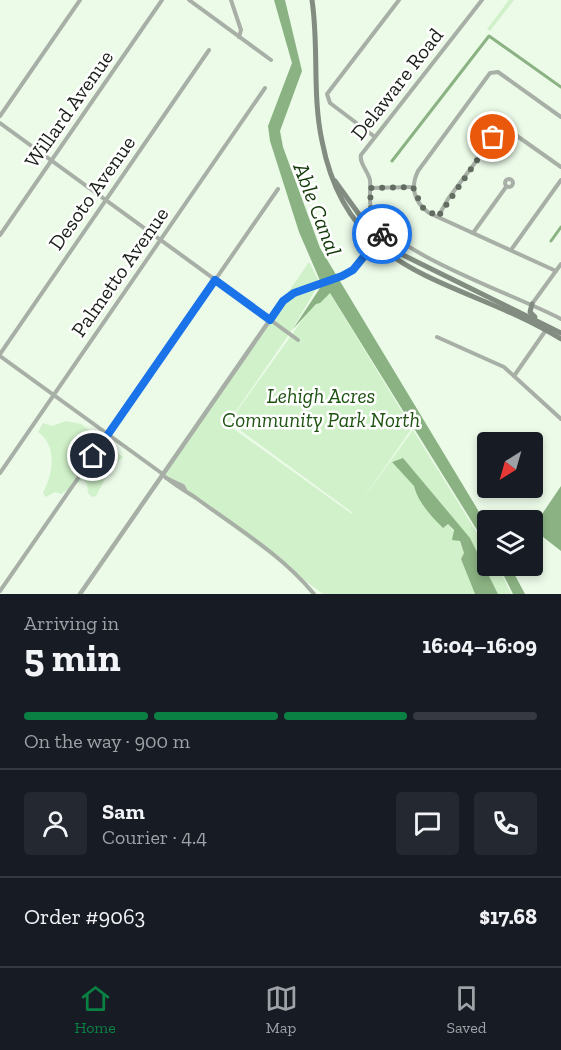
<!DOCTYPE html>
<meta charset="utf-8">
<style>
body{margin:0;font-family:"Zilla Slab",serif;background:#242831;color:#f1f3f6;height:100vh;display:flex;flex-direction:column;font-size:22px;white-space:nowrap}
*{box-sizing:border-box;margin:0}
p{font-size:20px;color:#9ea1a6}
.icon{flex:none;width:33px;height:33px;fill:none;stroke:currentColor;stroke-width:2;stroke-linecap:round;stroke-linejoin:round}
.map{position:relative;height:594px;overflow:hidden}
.panel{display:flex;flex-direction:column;background:#171b24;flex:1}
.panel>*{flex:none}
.needle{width:39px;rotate:217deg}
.fabs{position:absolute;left:477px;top:432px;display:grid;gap:12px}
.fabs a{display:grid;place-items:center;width:66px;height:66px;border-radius:6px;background:#171b24;box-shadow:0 3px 9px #0003;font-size:30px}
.pin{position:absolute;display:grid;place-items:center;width:51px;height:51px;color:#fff;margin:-26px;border:3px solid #fff;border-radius:50%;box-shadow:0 2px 6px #0007}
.courier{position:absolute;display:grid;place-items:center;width:60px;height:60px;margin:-30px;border:4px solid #1a73e8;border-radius:50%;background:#fff;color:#222;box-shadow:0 2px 8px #0007}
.headline em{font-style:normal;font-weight:700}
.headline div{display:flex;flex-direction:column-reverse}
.headline{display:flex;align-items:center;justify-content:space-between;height:102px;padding:0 24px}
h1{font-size:39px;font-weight:700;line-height:45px}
.bar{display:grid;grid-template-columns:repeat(4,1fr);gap:9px 6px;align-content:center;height:72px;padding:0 24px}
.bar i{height:8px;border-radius:4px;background:#363941}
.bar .current{background:#0b8043}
.bar p{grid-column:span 4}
.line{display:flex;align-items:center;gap:15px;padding:0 24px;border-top:2px solid #363941}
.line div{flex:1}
.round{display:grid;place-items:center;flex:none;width:63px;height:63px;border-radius:6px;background:#242831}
.menu{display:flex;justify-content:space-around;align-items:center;height:84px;border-top:2px solid #363941;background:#171b24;font-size:16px;color:#9ea1a6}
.menu a{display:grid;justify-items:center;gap:3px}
.menu .current{color:#0b8043}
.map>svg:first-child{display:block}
.green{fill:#d0f1c9}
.water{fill:#8bb283}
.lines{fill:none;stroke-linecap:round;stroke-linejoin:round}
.canal{stroke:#8bb283;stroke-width:3}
.minor{stroke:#a8afa6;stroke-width:4}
.tertiary{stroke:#a8afa6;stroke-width:4.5}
.secondary{stroke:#828c80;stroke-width:5}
.done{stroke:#626c61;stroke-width:6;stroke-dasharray:0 10.8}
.route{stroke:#1a73e8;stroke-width:8}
.labels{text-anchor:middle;stroke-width:5;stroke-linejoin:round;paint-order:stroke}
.street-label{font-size:21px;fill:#191f18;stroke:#fff}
.park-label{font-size:21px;font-style:italic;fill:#1e5312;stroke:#fff}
.water-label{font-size:22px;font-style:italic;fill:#113908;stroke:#fff}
</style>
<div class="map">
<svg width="561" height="594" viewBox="0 0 561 594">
<rect width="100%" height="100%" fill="#ebfbe8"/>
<g class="green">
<polygon points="509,0 514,0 490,31 487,29"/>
<polygon points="309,262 319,281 301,287 285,297"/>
<path d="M317,287L292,330L227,424L352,514L413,430L487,549L488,566H498L511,594H498L469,538L403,458L392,462C413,484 457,526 464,553L461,559L475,594H323L164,476L284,303L298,292Z"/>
<polygon points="326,287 412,428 353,513 229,422"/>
<path d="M66,421L81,424L123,457L110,469L96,496L92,497L88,493L87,483L83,480L61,494L55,492L46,497L43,493C53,474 58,446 38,432L43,423L52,426Z"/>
</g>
<g class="water">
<polygon points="274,0 285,0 302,71 280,131 283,147 320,248 487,525 487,546 330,293 320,303 316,304 293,329 322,285 299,232 270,141 268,126 292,63"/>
<path d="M403,458L470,538L498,594H475L461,559L464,553L460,541L452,540L454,530L448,524L443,528C430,515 418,502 414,486L392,462Z"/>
<polygon points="561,486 561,551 538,533 534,526"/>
<polygon points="499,566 510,566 525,594 513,594"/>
</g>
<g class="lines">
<g class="canal">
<polyline points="392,161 489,36 561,87"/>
<polyline points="551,241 561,227"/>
</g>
<g class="minor">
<polyline points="189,0 271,60"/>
<polyline points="231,0 241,30 239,37"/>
<path d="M482,0L361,155C359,163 368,171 370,180C371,190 368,202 372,212C389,253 519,296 561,319"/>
<polyline points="0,116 80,0"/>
<polyline points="0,123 298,340"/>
<polyline points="375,137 330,103 327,94 399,0"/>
<circle cx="509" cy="183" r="4"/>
<polyline points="370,188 413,187"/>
<polyline points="438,217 448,199 501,128 510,131 561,167"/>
<polyline points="473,233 506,187"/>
<polyline points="0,235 162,0"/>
<polyline points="511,250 561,180"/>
<path d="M556,271L429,213C414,202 410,187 418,171L490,73L498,72L561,117"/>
<polyline points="532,304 561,264"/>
<polyline points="437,337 504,367 561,419"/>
<polyline points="0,354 209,50"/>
<path d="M0,356L160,472C171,484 183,489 196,498C237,528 282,555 314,594"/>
<polyline points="514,376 546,330"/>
<polyline points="0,473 265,88"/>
<polyline points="166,478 183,486 185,490"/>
<polyline points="0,591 278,189"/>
</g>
<path class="tertiary" d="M80,594L283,301C301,284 326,286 347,274C364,264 373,243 386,229"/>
<g class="secondary">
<path d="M312,0C319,46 312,95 322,141C349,282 461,277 561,339"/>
<polyline points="335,181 366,224 403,255 561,333"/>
<polyline points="532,304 530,312 535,317"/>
</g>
</g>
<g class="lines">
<polyline class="done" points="382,234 386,229 371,210 370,188 413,187 422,207 438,217 493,137"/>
<polyline class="route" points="93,456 215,280 270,320 283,301 294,293 342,276 353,270 382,234"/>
</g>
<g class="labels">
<g class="street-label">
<text transform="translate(397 84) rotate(-52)" y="7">Delaware Road</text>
<text transform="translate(69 109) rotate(-55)" y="7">Willard Avenue</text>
<text transform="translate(92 193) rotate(-55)" y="7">Desoto Avenue</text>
<text transform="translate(120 272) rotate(-55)" y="7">Palmetto Avenue</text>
</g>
<g class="park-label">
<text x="321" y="403">Lehigh Acres<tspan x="321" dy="24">Community Park North</tspan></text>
</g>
<g class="water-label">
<text transform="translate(318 209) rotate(69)" y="8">Able Canal</text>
</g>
</g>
</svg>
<div class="fabs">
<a><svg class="needle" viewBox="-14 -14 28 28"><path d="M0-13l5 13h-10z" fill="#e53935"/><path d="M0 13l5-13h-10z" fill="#9ea1a6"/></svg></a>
<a><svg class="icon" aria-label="layers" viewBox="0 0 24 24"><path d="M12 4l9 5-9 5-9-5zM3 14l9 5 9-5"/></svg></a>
</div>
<div class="pin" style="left:493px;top:137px;background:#ea580c"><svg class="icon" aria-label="bag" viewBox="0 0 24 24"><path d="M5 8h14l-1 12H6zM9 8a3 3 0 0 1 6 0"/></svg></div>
<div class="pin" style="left:93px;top:456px;background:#1f2937"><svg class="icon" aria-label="home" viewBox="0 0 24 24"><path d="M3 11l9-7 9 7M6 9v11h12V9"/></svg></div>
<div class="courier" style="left:382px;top:234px"><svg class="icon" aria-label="bike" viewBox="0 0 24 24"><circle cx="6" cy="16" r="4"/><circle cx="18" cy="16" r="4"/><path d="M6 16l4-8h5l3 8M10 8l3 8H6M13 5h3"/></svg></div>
</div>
<section class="panel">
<div class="headline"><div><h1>5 min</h1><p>Arriving in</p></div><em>16:04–16:09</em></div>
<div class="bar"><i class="current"></i><i class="current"></i><i class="current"></i><i></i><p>On the way · 900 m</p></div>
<div class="line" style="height:108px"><a class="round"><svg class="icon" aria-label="person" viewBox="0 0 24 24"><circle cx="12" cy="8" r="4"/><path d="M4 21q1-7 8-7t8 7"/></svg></a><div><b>Sam</b><p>Courier · 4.4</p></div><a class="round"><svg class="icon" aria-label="chat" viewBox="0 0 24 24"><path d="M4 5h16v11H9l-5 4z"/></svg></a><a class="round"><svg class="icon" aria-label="phone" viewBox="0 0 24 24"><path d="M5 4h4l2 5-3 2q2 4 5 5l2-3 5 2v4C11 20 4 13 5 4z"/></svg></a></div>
<div class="line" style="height:78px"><div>Order #9063</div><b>$17.68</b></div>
</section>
<nav class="menu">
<a class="current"><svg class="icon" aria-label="home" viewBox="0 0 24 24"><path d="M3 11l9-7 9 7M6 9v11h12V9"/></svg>Home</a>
<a><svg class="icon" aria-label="map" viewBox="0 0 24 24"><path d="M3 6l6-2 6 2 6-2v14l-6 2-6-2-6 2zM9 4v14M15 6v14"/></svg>Map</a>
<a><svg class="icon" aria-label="saved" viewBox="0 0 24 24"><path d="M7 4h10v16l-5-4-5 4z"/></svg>Saved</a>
</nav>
